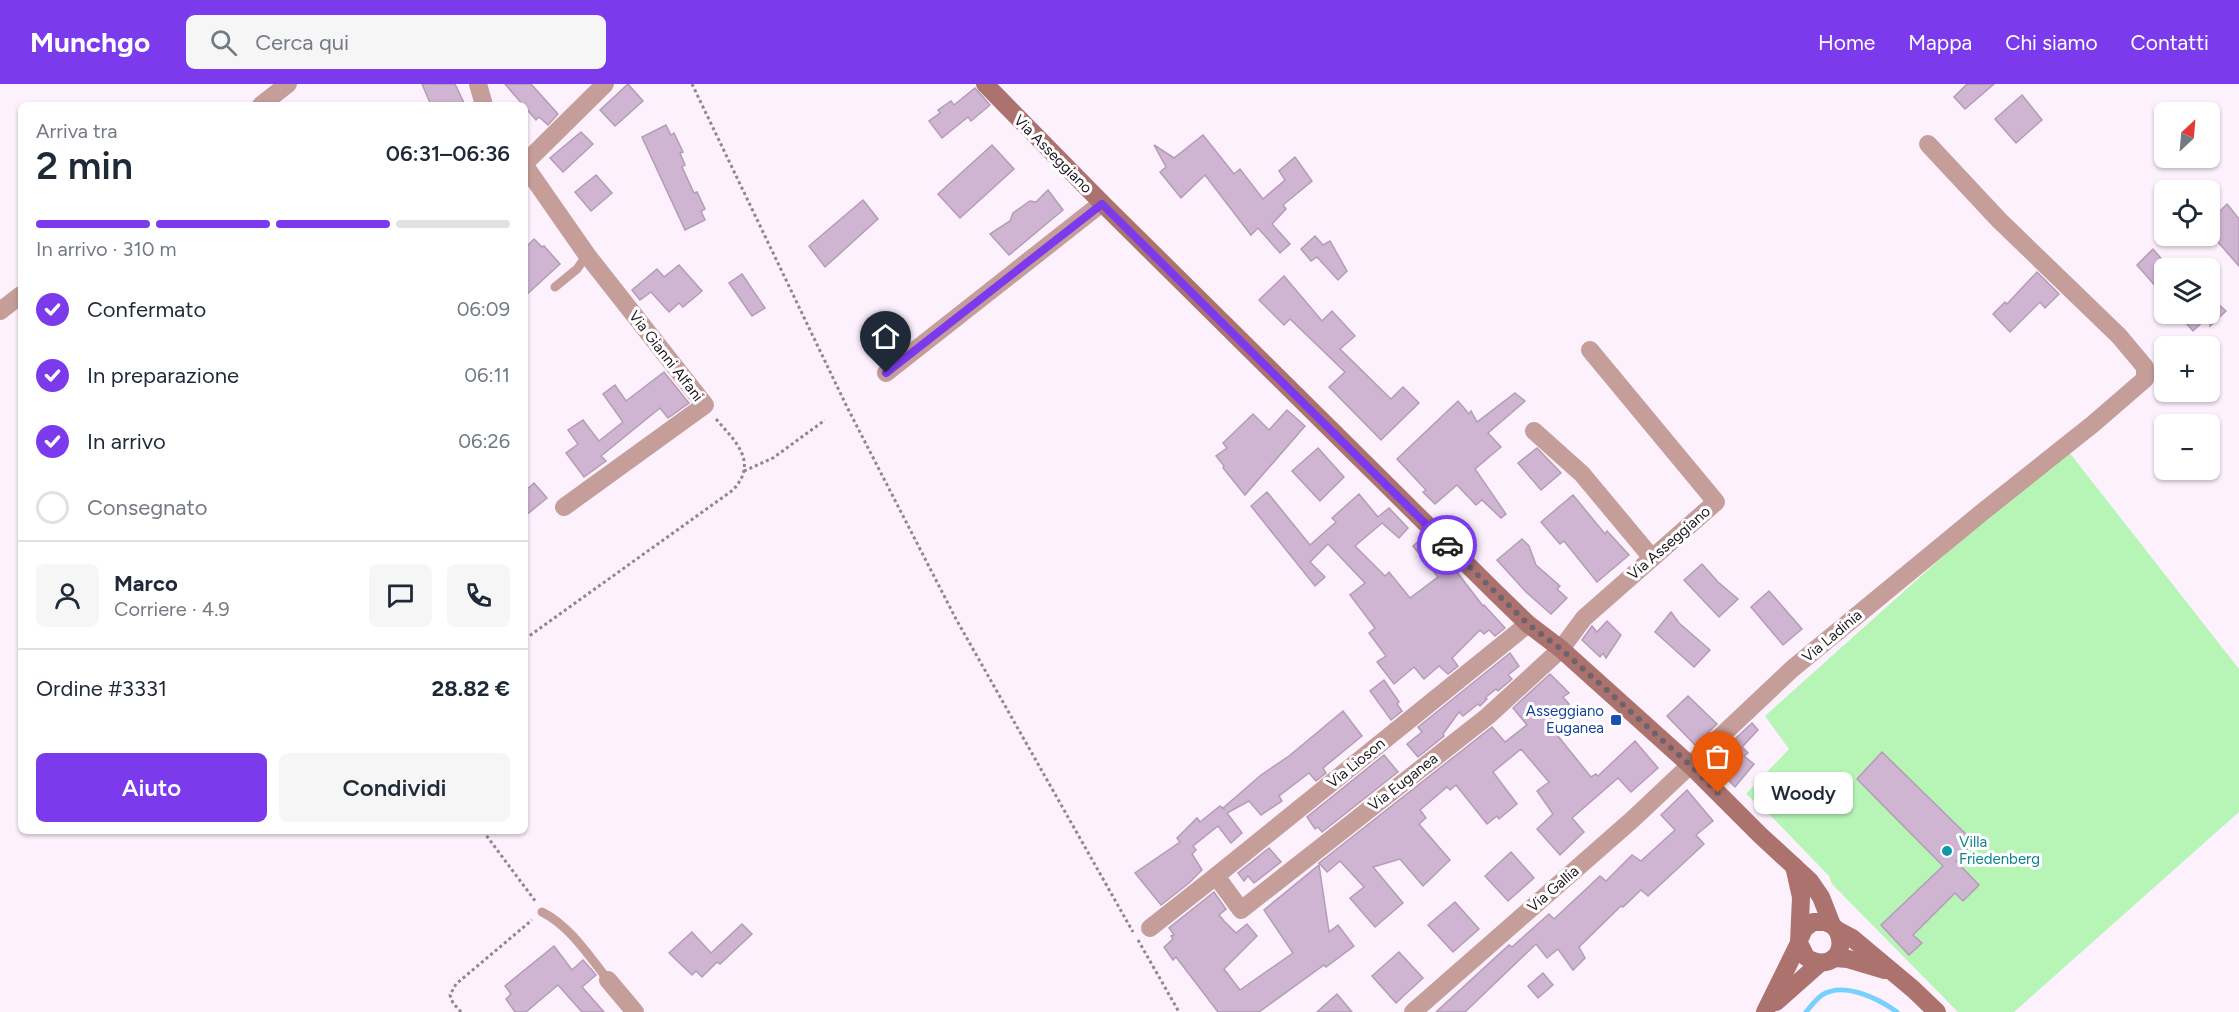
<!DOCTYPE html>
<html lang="it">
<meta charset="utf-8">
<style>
body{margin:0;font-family:Figtree,sans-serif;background:#f6f6f7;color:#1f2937;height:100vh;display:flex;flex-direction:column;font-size:22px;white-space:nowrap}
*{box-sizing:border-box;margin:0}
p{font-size:20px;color:#747a83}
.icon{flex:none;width:33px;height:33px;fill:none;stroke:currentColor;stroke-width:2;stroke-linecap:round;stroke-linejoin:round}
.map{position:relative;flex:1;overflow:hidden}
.side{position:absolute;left:18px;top:18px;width:510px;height:732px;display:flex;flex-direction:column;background:#fff;border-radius:9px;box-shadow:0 2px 4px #0004}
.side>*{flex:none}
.needle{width:39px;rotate:26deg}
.tools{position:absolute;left:2154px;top:18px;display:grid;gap:12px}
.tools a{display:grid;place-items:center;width:66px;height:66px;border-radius:9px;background:#fff;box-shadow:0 2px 4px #0004;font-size:30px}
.pin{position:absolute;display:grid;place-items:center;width:51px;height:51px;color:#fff;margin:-62px -26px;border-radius:50% 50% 50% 0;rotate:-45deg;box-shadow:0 0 6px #0007}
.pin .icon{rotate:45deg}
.courier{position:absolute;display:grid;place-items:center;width:60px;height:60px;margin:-30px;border:4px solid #7c3aed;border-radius:50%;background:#fff;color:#222;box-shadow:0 2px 8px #0007}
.bubble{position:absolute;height:42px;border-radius:9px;background:#fff;box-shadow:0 2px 4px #0004;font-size:20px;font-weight:600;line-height:42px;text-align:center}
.overview em{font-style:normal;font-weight:600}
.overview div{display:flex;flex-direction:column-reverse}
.overview{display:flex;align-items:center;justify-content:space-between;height:102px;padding:0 18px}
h1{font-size:39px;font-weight:600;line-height:45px}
.bar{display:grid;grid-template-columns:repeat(4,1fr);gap:9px 6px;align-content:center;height:72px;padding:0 18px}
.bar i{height:8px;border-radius:4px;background:#e0e1e3}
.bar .selected{background:#7c3aed}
.bar p{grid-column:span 4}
.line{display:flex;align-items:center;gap:15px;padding:0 18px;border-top:2px solid #e0e1e3}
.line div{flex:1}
.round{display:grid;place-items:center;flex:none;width:63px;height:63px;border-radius:9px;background:#f6f6f7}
ol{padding:0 18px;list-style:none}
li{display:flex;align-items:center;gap:18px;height:66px}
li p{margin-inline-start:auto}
li .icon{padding:6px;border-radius:50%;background:#7c3aed;color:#fff;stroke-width:4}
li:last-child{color:#747a83}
li i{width:33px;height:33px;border:3px solid #e0e1e3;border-radius:50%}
.primary-button{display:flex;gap:12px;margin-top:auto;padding:12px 18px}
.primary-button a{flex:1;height:69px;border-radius:9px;background:#7c3aed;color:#fff;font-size:24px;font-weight:600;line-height:69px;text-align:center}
.primary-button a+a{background:#f6f6f7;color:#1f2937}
header{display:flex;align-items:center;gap:36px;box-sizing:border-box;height:84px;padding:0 30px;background:#7c3aed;color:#fff}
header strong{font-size:28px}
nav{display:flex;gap:33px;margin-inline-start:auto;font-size:21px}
.search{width:420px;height:54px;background:#f6f6f7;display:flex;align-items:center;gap:15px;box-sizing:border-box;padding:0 21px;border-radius:9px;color:#747a83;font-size:22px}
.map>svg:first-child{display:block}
.green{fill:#b7f5b7}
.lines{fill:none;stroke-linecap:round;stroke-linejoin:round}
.stream{stroke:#78d0fe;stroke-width:5}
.building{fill:#cfb5d2;stroke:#b49cb7;stroke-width:1.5}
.path{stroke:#908691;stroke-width:3;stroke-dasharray:3 3;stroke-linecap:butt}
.lane{stroke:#c59d99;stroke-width:9}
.street{stroke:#c59d99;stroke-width:18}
.secondary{stroke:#ab726e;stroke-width:18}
.done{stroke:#6d636e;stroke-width:6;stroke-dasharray:0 10.8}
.route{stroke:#7c3aed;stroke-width:8}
.transit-dot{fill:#1a4fb4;stroke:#fff;stroke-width:2}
.culture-dot{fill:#0f9aa8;stroke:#fff;stroke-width:2}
.labels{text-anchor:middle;stroke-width:6;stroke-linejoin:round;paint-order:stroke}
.street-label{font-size:15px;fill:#201721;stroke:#fff}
.transit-label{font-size:15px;fill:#164399;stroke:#fff;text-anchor:end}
.culture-label{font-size:15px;fill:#0d838f;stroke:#fff;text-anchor:start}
</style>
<header>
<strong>Munchgo</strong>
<div class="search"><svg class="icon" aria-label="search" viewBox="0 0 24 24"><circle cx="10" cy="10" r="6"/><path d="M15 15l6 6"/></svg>Cerca qui</div>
<nav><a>Home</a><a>Mappa</a><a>Chi siamo</a><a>Contatti</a></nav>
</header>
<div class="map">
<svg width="2239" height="928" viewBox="0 0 2239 928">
<rect width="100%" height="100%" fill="#fcf1fd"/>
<polygon class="green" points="2065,363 2239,585 2239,728 2014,928 1958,928 1832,800 1829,792 1773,734 1746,710 1789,665 1765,632"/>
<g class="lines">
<path class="stream" d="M1806,928C1811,922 1816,915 1822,911C1844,897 1879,915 1897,928"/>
</g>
<g class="building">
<polygon points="422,0 455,0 465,21 431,21"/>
<polygon points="505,0 531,0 558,30 548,41 539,33 536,36"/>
<polygon points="628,0 643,17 615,42 600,26"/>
<polygon points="1967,0 1994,0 1965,25 1954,13"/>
<polygon points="975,4 990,21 971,37 968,33 942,54 929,37 940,29 938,26 951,17 954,21"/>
<polygon points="2022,11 2042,36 2016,59 1995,35"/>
<polygon points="666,41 671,51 674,49 683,68 680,69 685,81 682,83 694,109 697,108 705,125 701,127 705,136 685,146 642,53"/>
<polygon points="581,48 593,60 563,88 550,74"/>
<polygon points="1203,51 1234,90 1240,85 1263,115 1285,96 1279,87 1295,73 1312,97 1283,121 1286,125 1272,140 1290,160 1280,169 1258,144 1251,151 1205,91 1181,114 1160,88 1166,83 1154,61 1174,74"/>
<polygon points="992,61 1014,85 960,134 938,110"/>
<polygon points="596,91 612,109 591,127 575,108"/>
<polygon points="1048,106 1063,126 1009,171 990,150 1010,137 1013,129 1030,117 1036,118"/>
<polygon points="863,116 878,135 825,183 809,162"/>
<polygon points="2227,120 2239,135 2239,182 2210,149 2210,137"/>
<polygon points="1315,152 1323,161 1330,157 1347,187 1338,196 1317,173 1311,177 1301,165"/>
<polygon points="534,155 542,163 544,162 560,180 525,212 525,164"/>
<polygon points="2153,165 2164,178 2164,212 2137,181"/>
<polygon points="679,181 702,207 683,223 679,219 669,228 651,208 640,216 632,206 657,185 664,193"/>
<polygon points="2037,188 2059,210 2045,224 2040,218 2010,248 1993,230 2005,218 2007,220"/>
<polygon points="742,190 765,224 752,232 729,199"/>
<polygon points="1284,192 1322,237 1332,227 1355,252 1340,265 1391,315 1403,303 1419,319 1381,356 1329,303 1345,288 1290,235 1284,241 1259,216"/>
<polygon points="2210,213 2226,227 2210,242 2210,231 2193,247 2178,230 2210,230"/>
<polygon points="664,288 689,319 668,334 660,324 601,372 606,377 584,393 566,369 578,360 568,346 583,336 599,357 623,338 603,310 615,301 626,317"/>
<polygon points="1515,309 1525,317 1488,349 1501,363 1475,385 1506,430 1501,434 1482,416 1476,421 1457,401 1435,420 1423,408 1426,406 1397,375 1458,317 1469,330 1471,327 1477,338"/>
<polygon points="1287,326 1305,342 1245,411 1223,384 1224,382 1216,372 1227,364 1223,359 1253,330 1269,346"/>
<polygon points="1318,364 1344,393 1320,417 1292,387"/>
<polygon points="1537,364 1561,389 1541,406 1518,379"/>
<polygon points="534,399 547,414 525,432 525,407"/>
<polygon points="1267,408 1310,461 1336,438 1332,434 1359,410 1378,433 1389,424 1408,444 1399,454 1382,439 1355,462 1385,492 1389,488 1410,514 1438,493 1413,462 1423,453 1450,479 1483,522 1484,521 1505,544 1495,552 1489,546 1484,550 1480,546 1452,574 1458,582 1448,590 1439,582 1424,595 1414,583 1394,600 1377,578 1386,572 1369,549 1375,544 1350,511 1365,499 1328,460 1310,478 1325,493 1315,502 1251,422"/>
<polygon points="1573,411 1605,450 1607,447 1629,471 1597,498 1564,457 1560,460 1541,438"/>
<polygon points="1522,455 1529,462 1536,481 1560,502 1557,505 1567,514 1551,530 1526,508 1497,476"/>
<polygon points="1702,480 1718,498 1738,515 1719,533 1684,496"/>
<polygon points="1769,507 1802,545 1783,561 1751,523"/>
<polygon points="1671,528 1679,539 1710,566 1694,583 1655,548"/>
<polygon points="1607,537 1621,551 1606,574 1603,569 1600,573 1582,556 1592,542 1597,548"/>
<polygon points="1510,569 1519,582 1508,591 1512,595 1498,607 1496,605 1485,614 1487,615 1480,622 1478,620 1463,632 1459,628 1443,650 1444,652 1418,673 1407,660 1422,648 1418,643"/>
<polygon points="1550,590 1569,609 1563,613 1569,620 1549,641 1591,693 1596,690 1598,692 1635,657 1658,684 1631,708 1618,694 1572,734 1584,748 1560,771 1537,745 1553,730 1537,707 1549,698 1521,665 1493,688 1517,720 1499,735 1497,732 1487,740 1456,701 1450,706 1447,703 1420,726 1426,734 1419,740 1450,776 1423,802 1400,775 1373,783 1403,819 1375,843 1350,814 1364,803 1340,777 1327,788 1319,779 1492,643 1505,658 1527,641 1513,624"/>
<polygon points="1384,596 1399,618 1397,620 1402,627 1391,636 1370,607"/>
<polygon points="1688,612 1717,640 1695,661 1667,632"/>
<polygon points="1343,627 1362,652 1323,684 1326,689 1316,697 1309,689 1279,712 1282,717 1261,731 1249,717 1227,729 1242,749 1231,759 1218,742 1193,762 1196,766 1192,770 1202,786 1189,799 1161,821 1135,789 1180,758 1177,754 1197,734 1200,738 1220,722 1225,726 1223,724 1261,691 1289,672"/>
<polygon points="1752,639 1758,646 1742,663 1748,669 1744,672 1754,680 1735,703 1710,678"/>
<polygon points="1882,668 1974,758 1956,777 1979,801 1963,817 1955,809 1913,851 1922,859 1909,871 1881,841 1943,782 1857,695"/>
<polygon points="1384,671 1398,688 1322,748 1318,743 1315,745 1307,733"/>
<polygon points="1687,706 1713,737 1696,751 1704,760 1648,812 1641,806 1623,823 1621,822 1579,863 1585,874 1573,886 1558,865 1547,874 1536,860 1465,928 1436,928 1509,861 1512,863 1549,830 1554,835 1600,792 1606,797 1632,771 1641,777 1675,746 1661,731"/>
<polygon points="1269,764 1281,778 1254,799 1248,792 1244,797 1238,789"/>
<polygon points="1511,768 1534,794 1508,817 1485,792"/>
<polygon points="1319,781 1329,848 1338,841 1354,862 1326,883 1324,881 1259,928 1218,928 1176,873 1173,876 1164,863 1173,855 1171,852 1174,851 1169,844 1214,808 1226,825 1219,831 1224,837 1236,849 1247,840 1257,852 1224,885 1240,906 1293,869 1264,826"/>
<polygon points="1455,818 1479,845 1453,868 1428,841"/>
<polygon points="742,840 752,850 720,880 717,878 702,893 696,887 692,891 669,869 692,848 711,869"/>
<polygon points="554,862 572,886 583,876 591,885 596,891 582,903 604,928 582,928 558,901 526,928 515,928 506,915 511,910 505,902"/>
<polygon points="1399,868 1423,894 1396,919 1372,892"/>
<polygon points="1543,889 1553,901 1538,914 1528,902"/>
<polygon points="1337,910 1352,928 1317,928"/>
</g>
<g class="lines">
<g class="path">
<polyline points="692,0 846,321 956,535 1133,848"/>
<polyline points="744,387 773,374 825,336"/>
<path d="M525,555L733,406C759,378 735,357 716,335"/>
<polyline points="483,747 536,818"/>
<polyline points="1138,856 1179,928"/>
<polyline points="461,928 453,919 450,911 456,900 532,836"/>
</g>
<g class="lane">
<polyline points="555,203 577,185 587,171"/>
<path d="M542,828C570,842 589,872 608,896"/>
</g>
<g class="street">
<polyline points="478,0 484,21"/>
<polyline points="261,21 288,0"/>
<polyline points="525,79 605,0"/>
<polyline points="525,82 587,171 705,321 564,423"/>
<polyline points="0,227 21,211"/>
<polyline points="886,289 1102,119"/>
<polyline points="1534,347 1582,390 1652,474"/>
<polyline points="1528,540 1216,792 1241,826 1488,632 1561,565 1584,534 1716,418 1590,266"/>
<polyline points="1150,844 1216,792"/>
<polyline points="608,896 635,928"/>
<polyline points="1413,928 1633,735 1792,585 1980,430 2093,340 2145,295 2145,283 2119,252 1999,136 1928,60"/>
</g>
<g class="secondary">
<polyline points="985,0 1102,119 1494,507 1528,540 1561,565 1690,681 1760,751 1810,797 1821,813 1832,841"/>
<path d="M1794,782L1801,813L1799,859L1806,873C1827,888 1849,870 1837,846"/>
<polyline points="1801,852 1804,845 1813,838 1825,838 1832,841 1837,846 1852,854 1913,905 1937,928"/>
<polyline points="1834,874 1848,875 1885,886"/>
<polyline points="1776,918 1820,879"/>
<polyline points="1765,928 1799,859"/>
</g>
</g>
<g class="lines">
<polyline class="done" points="1447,461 1528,540 1561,565 1690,681 1718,709"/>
<polyline class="route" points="886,289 1102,120 1447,461"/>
</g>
<rect class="transit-dot" x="1610" y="630" width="12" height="12" rx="3"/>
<circle class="culture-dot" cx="1947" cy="767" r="6"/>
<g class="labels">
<g class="street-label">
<text transform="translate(1053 70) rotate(45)" y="5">Via Asseggiano</text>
<text transform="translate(666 272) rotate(52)" y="5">Via Gianni Alfani</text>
<text transform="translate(1669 459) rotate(-41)" y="5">Via Asseggiano</text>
<text transform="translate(1832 552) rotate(-40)" y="5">Via Ladinia</text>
<text transform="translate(1356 679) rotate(-39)" y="5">Via Lioson</text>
<text transform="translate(1403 698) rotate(-38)" y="5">Via Euganea</text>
<text transform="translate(1553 805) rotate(-41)" y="5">Via Gallia</text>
</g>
<g class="transit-label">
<text x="1604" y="632">Asseggiano<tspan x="1604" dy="17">Euganea</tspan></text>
</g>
<g class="culture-label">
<text x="1959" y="763">Villa<tspan x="1959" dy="17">Friedenberg</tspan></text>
</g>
</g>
</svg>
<div class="tools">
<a><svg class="needle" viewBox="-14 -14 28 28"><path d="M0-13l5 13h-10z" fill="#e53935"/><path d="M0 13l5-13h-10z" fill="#747a83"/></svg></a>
<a><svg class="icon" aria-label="locate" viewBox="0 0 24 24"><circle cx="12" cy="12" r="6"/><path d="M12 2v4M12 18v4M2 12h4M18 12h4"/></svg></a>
<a><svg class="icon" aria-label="layers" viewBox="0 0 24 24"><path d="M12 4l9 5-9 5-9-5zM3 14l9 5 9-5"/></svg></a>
<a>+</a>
<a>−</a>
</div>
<div class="pin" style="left:1718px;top:709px;background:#ea580c"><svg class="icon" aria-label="bag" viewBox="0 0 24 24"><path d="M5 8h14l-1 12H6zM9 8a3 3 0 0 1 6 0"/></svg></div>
<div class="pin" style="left:886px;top:289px;background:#1f2937"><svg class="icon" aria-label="home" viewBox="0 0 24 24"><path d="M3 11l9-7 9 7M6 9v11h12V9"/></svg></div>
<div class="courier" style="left:1447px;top:461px"><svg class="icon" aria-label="car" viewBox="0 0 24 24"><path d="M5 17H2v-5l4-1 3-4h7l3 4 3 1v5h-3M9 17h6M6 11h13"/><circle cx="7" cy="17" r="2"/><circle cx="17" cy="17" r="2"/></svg></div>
<div class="bubble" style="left:1754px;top:688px;width:99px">Woody</div>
<section class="side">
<div class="overview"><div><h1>2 min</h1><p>Arriva tra</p></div><em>06:31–06:36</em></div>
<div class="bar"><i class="selected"></i><i class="selected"></i><i class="selected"></i><i></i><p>In arrivo · 310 m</p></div>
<ol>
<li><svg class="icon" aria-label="check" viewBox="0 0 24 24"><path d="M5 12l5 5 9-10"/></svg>Confermato<p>06:09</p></li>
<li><svg class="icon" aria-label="check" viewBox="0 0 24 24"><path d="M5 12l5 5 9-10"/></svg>In preparazione<p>06:11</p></li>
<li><svg class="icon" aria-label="check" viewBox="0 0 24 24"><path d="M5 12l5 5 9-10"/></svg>In arrivo<p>06:26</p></li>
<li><i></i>Consegnato</li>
</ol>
<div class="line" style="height:108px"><a class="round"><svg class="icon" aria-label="person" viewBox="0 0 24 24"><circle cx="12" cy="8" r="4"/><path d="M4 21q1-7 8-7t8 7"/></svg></a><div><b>Marco</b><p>Corriere · 4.9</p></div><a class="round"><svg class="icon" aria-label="chat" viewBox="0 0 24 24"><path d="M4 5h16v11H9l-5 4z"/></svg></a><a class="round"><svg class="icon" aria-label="phone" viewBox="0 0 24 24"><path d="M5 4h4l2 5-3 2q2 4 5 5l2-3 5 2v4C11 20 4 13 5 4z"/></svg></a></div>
<div class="line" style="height:78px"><div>Ordine #3331</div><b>28.82 €</b></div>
<div class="primary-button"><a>Aiuto</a><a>Condividi</a></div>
</section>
</div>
